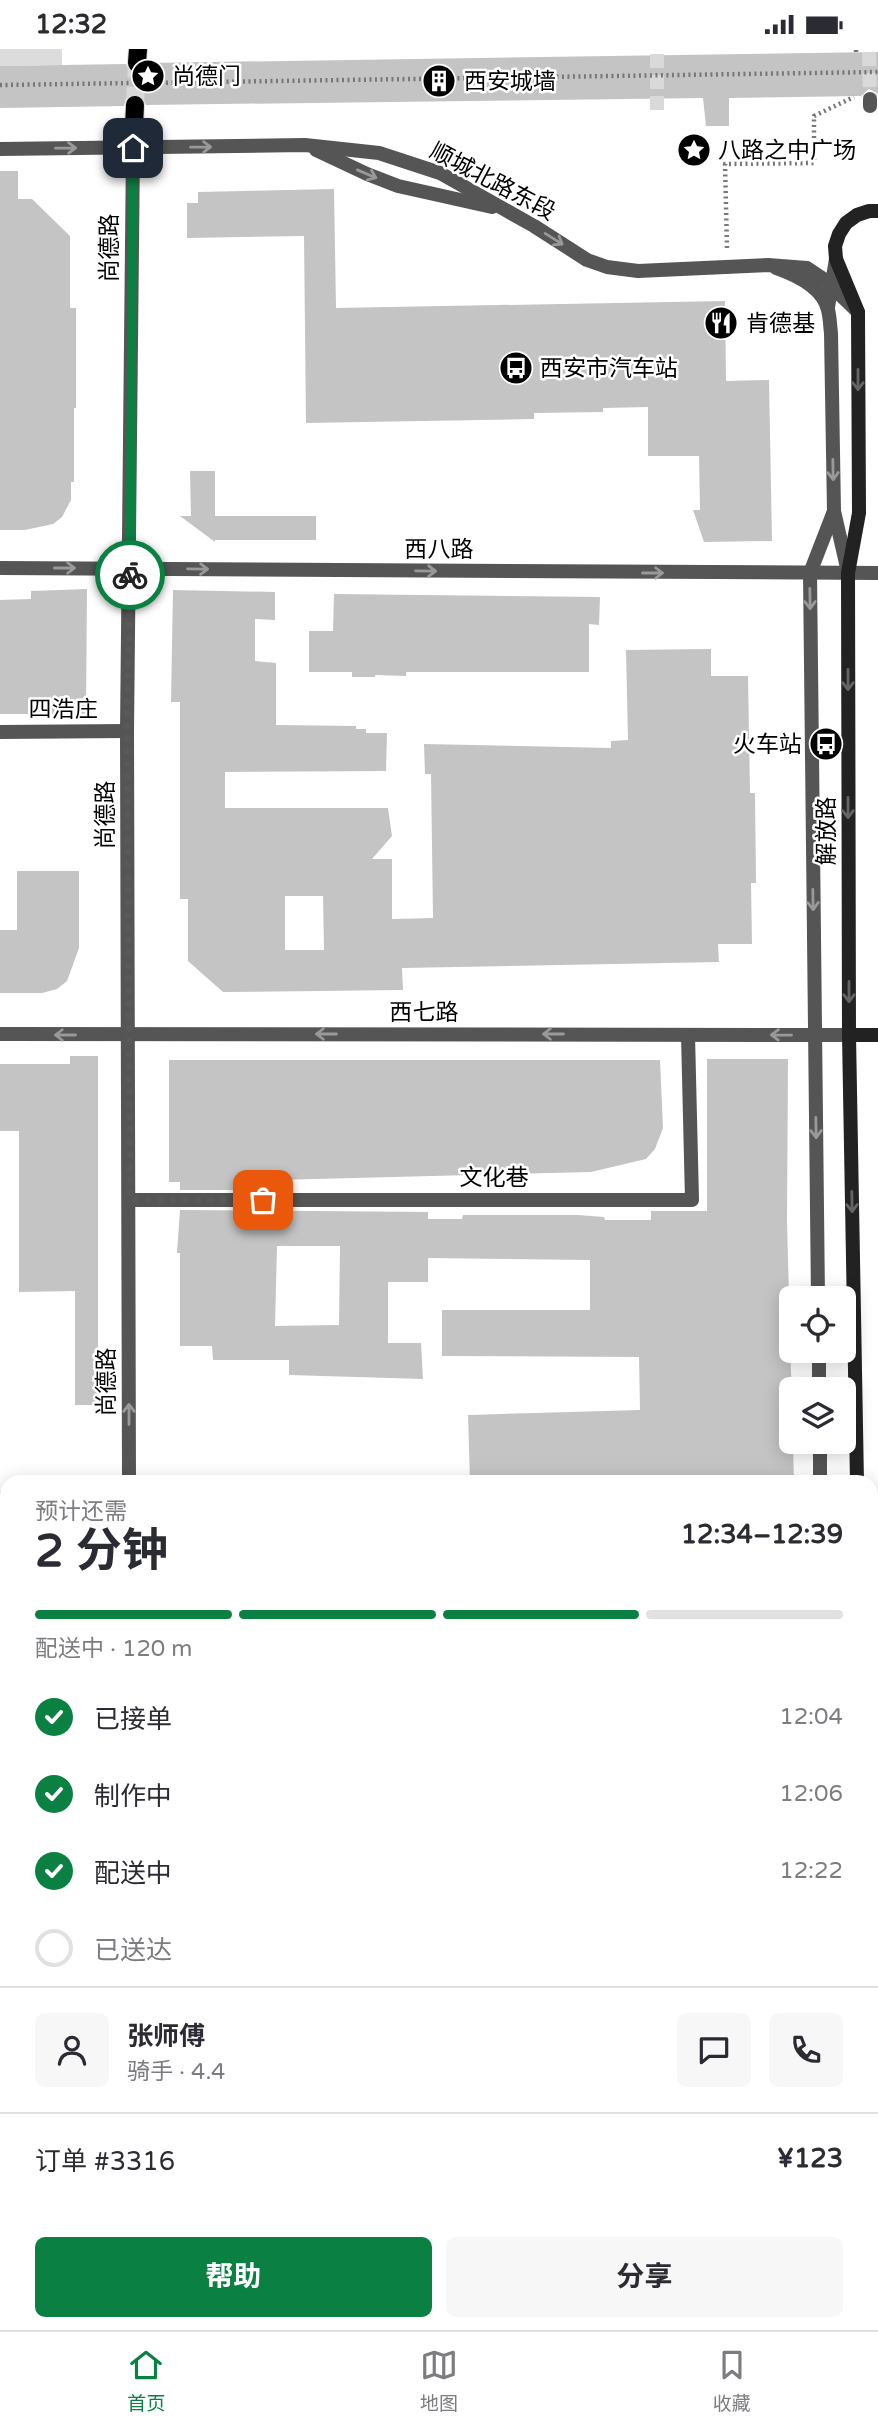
<!DOCTYPE html>
<html lang="zh">
<meta charset="utf-8">
<style>
body{margin:0;font-family:"Varela Round","Noto Sans SC",sans-serif;background:#f7f7f7;color:#2b2b33;height:100vh;display:flex;flex-direction:column;font-size:26px;white-space:nowrap}
*{box-sizing:border-box;margin:0}
p{font-size:23px;color:#7c7c81}
.icon{flex:none;width:38px;height:38px;fill:none;stroke:currentColor;stroke-width:2;stroke-linecap:round;stroke-linejoin:round}
.map{position:relative;flex:1;overflow:hidden}
.panel{position:absolute;left:0px;top:1426px;width:878px;height:856px;display:flex;flex-direction:column;background:#fff;border-radius:21px 21px 0 0;box-shadow:0 4px 18px #0003}
.panel>*{flex:none}
.fabs{position:absolute;left:779px;top:1237px;display:grid;gap:14px}
.fabs a{display:grid;place-items:center;width:77px;height:77px;border-radius:10px;background:#fff;box-shadow:0 4px 18px #0003;font-size:35px}
.pin{position:absolute;display:grid;place-items:center;width:60px;height:60px;color:#fff;margin:-30px;border-radius:14px;box-shadow:0 4px 10px #0006}
.courier{position:absolute;display:grid;place-items:center;width:70px;height:70px;margin:-35px;border:5px solid #0b8043;border-radius:50%;background:#fff;color:#222;box-shadow:0 2px 9px #0007}
.overview em{font-style:normal;font-weight:700}
.overview div{display:flex;flex-direction:column-reverse}
.overview{display:flex;align-items:center;justify-content:space-between;height:119px;padding:0 35px}
h1{font-size:46px;font-weight:700;line-height:52px}
.bar{display:grid;grid-template-columns:repeat(4,1fr);gap:10px 7px;align-content:center;height:84px;padding:0 35px}
.bar i{height:9px;border-radius:5px;background:#e1e1e2}
.bar .current{background:#0b8043}
.bar p{grid-column:span 4}
.line{display:flex;align-items:center;gap:18px;padding:0 35px;border-top:2px solid #e1e1e2}
.line div{flex:1}
.round{display:grid;place-items:center;flex:none;width:74px;height:74px;border-radius:10px;background:#f7f7f7}
ol{padding:0 35px;list-style:none}
li{display:flex;align-items:center;gap:21px;height:77px}
li p{margin-inline-start:auto}
li .icon{padding:7px;border-radius:50%;background:#0b8043;color:#fff;stroke-width:4}
li:last-child{color:#7c7c81}
li i{width:38px;height:38px;border:4px solid #e1e1e2;border-radius:50%}
.button{display:flex;gap:14px;margin-top:auto;padding:14px 35px}
.button a{flex:1;height:80px;border-radius:10px;background:#0b8043;color:#fff;font-size:28px;font-weight:700;line-height:80px;text-align:center}
.button a+a{background:#f7f7f7;color:#2b2b33}
.status{display:flex;justify-content:space-between;align-items:center;height:49px;padding:0 35px;background:#fff;direction:ltr}
.status svg{height:19px;fill:currentColor}
.tabs{display:flex;justify-content:space-around;align-items:center;height:98px;border-top:2px solid #e1e1e2;background:#fff;font-size:19px;color:#7c7c81}
.tabs a{display:grid;justify-items:center;gap:4px}
.tabs .current{color:#0b8043}
.map>svg:first-child{display:block}
.green{fill:#dcdcdc}
.building{fill:#c4c4c4;fill-rule:evenodd}
.lines{fill:none;stroke-linecap:round;stroke-linejoin:round}
.pedestrian-tunnel{stroke:#d9d9d9;stroke-width:14;stroke-dasharray:14 7;stroke-linecap:butt}
.primary-tunnel{stroke:#d9d9d9;stroke-width:18;stroke-dasharray:18 9;stroke-linecap:butt}
.primary-casing{stroke:#dbdbdb;stroke-width:20}
.path{stroke:#777;stroke-width:4.5;stroke-dasharray:2 3.5;stroke-linecap:butt}
.pedestrian{stroke:#555;stroke-width:14}
.minor{stroke:#555;stroke-width:14}
.tertiary{stroke:#555;stroke-width:14}
.secondary{stroke:#222;stroke-width:14}
.primary{stroke:#000;stroke-width:18}
.oneway{stroke:#999}
.oneway2{stroke:#646464}
.done{stroke:#595959;stroke-width:7;stroke-dasharray:0 12.6}
.route{stroke:#0b8043;stroke-width:9}
.labels{text-anchor:middle;stroke-width:5;stroke-linejoin:round;paint-order:stroke}
.poi-label{font-size:23px;fill:#000;stroke:#fff;text-anchor:start}
.street-label{font-size:23px;fill:#000;stroke:#fff}
</style>
<div class="status"><b>12:32</b><svg viewBox="0 0 49 12"><path d="M0 12V9h3v3zM5 12V6h3v6zM10 12V3h3v9zM15 12V0h3v12zM26 1h20v11H26zM47 4h2v5h-2z"/></svg></div>
<div class="map">
<svg width="878" height="2281" viewBox="0 0 878 2281">
<rect width="100%" height="100%" fill="#fff"/>
<g class="green">
<polygon points="0,0 62,0 62,16 0,17"/>
<polygon points="0,1442 7,1442 7,2275 33,2275 33,2281 0,2280"/>
</g>
<g class="building">
<polygon points="878,3 878,45 869,40 861,47 729,49 729,77 706,77 703,49 146,56 142,47 135,45 126,49 124,57 0,59 0,17 126,15 130,23 137,25 146,21 148,14"/>
<polygon points="0,122 18,122 18,150 32,150 70,187 70,259 76,259 76,359 74,359 74,433 71,433 71,451 62,468 53,475 25,481 0,481"/>
<polygon points="334,140 336,259 725,252 726,332 769,331 772,492 704,493 693,461 700,461 699,407 648,407 648,358 603,359 603,363 534,364 534,370 306,374 304,187 187,189 187,154 198,154 198,143"/>
<polygon points="190,422 215,422 215,467 316,467 316,491 215,491 215,493 180,467 191,467"/>
<polygon points="87,540 86,665 0,665 0,551 31,550 31,542"/>
<path d="M173,541L275,543V571L255,570V612L276,614V676L356,677V680H366V684H387L386,722L225,723V759H388L392,787L372,810H392V870L433,869L431,725H425L424,695L611,699V692L628,691L626,601L711,600V627H748L750,744H755L756,834H751L752,895H718L719,913L402,919L403,941L223,943L188,912V850H180V653H171ZM285,847H323L324,901H285Z"/>
<polygon points="334,545 600,548 599,576 589,575 589,623 406,623 406,627 375,626 375,628 352,628 352,623 309,623 309,582 333,582"/>
<polygon points="17,822 79,822 79,899 67,932 57,940 42,944 0,944 0,881 17,881"/>
<polygon points="70,1007 98,1007 98,1356 75,1356 75,1242 19,1243 19,1082 0,1082 0,1015 70,1015"/>
<path d="M707,1010H788L787,1172L794,1433H470L468,1366L640,1361L639,1308L442,1307V1261H590V1211L428,1209V1233H388V1294H421L423,1330L289,1326V1311H213L212,1297H180V1204H177L180,1161L428,1163V1170H462L463,1166H578L604,1168L605,1171H651V1162H707ZM277,1197H340L339,1276L275,1277Z"/>
<polygon points="169,1011 660,1011 663,1079 655,1100 646,1110 591,1123 276,1131 276,1141 180,1141 180,1133 169,1133"/>
</g>
<g class="lines">
<g class="pedestrian-tunnel">
<polyline points="869,3 870,50"/>
<polyline points="657,5 657,61"/>
</g>
<polyline class="primary-tunnel" points="135,56 137,14"/>
<defs>
<g id="primary">
<polyline points="137,14 138,0"/>
<polyline points="133,99 135,56"/>
</g>
</defs>
<use href="#primary" class="primary-casing"/>
<g class="path">
<polyline points="856,3 856,0"/>
<polyline points="144,34 878,23"/>
<polyline points="0,36 132,34"/>
<polyline points="727,199 725,115 814,114 814,67 854,48"/>
</g>
<polyline class="pedestrian" points="870,50 870,57"/>
<g class="minor">
<path d="M776,219C796,226 823,239 828,261C830,268 830,277 831,284L834,462L848,523"/>
<polyline points="0,519 878,524"/>
<polyline points="0,683 127,682"/>
<polyline points="129,1151 692,1151 688,986"/>
<polyline points="818,1250 810,524 834,462"/>
<polyline points="819,1302 819,1340"/>
<polyline points="820,1393 820,1433"/>
<polyline points="872,1694 878,1694"/>
</g>
<g class="tertiary">
<polyline points="0,100 305,96 379,104 440,124 534,177 587,211 607,218 638,222 768,216 807,219 825,231 858,263"/>
<polyline points="316,101 367,125 398,137 492,158"/>
<polyline points="828,258 836,210"/>
<polyline points="0,985 849,986"/>
<polyline points="129,1433 127,682 133,99"/>
<polyline points="127,2281 127,2275"/>
</g>
<g class="secondary">
<polyline points="849,986 878,986"/>
<polyline points="857,1433 849,986 848,524 859,464 858,263 836,210 835,197 839,185 846,174 857,166 869,162 878,162"/>
<polyline points="872,2223 873,2281"/>
<polyline points="800,2281 805,2275"/>
</g>
<use href="#primary" class="primary"/>
</g>
<defs><path id="oneway-shaft" d="M-6 0H5M1.5-3L5.5 0L1.5 3" fill="none" stroke-width="1.6" stroke-linecap="round" stroke-linejoin="round" transform="scale(1.75)"/></defs>
<g class="oneway">
<use href="#oneway-shaft" transform="translate(201 98) rotate(-1)"/>
<use href="#oneway-shaft" transform="translate(66 99) rotate(-1)"/>
<use href="#oneway-shaft" transform="translate(367 125) rotate(23)"/>
<use href="#oneway-shaft" transform="translate(554 190) rotate(32)"/>
<use href="#oneway-shaft" transform="translate(833 421) rotate(89)"/>
<use href="#oneway-shaft" transform="translate(65 519)"/>
<use href="#oneway-shaft" transform="translate(198 520) rotate(1)"/>
<use href="#oneway-shaft" transform="translate(426 522) rotate(1)"/>
<use href="#oneway-shaft" transform="translate(653 524)"/>
<use href="#oneway-shaft" transform="translate(810 550) rotate(89)"/>
<use href="#oneway-shaft" transform="translate(813 851) rotate(89)"/>
<use href="#oneway-shaft" transform="translate(326 985) rotate(180)"/>
<use href="#oneway-shaft" transform="translate(553 985) rotate(-180)"/>
<use href="#oneway-shaft" transform="translate(65 986) rotate(-180)"/>
<use href="#oneway-shaft" transform="translate(781 986) rotate(-179)"/>
<use href="#oneway-shaft" transform="translate(816 1079) rotate(89)"/>
<use href="#oneway-shaft" transform="translate(129 1365) rotate(-90)"/>
</g>
<g class="oneway2">
<use href="#oneway-shaft" transform="translate(858 331) rotate(90)"/>
<use href="#oneway-shaft" transform="translate(848 631) rotate(90)"/>
<use href="#oneway-shaft" transform="translate(848 759) rotate(90)"/>
<use href="#oneway-shaft" transform="translate(849 943) rotate(90)"/>
<use href="#oneway-shaft" transform="translate(852 1153) rotate(89)"/>
</g>
<g class="lines">
<polyline class="done" points="130,526 127,682 130,1151 263,1151"/>
<polyline class="route" points="130,526 133,99"/>
</g>
<defs>
<symbol id="sight-disc" viewBox="-11 -11 22 22"><circle r="9.5" fill="#000" stroke="#fff"/><path d="M0-6L1.8-2.2L6-1.7L2.9 1.2L3.7 5.4L0 3.3L-3.7 5.4L-2.9 1.2L-6-1.7L-1.8-2.2Z" fill="#fff"/></symbol>
<symbol id="building-disc" viewBox="-11 -11 22 22"><circle r="9.5" fill="#000" stroke="#fff"/><path d="M-4-6H4V6H1V3H-1V6H-4ZM-2.5-4.3h1.7v1.8h-1.7ZM.8-4.3h1.7v1.8H.8ZM-2.5-1h1.7V.8h-1.7ZM.8-1h1.7V.8H.8Z" fill="#fff"/></symbol>
<symbol id="restaurant-disc" viewBox="-11 -11 22 22"><circle r="9.5" fill="#000" stroke="#fff"/><path d="M-5-6h1v4h1v-4h1v4h1v-4h1v5L-1.5 .5V6h-2V.5L-5-1ZM5-6V6H3V1.5H1.5Q1.5-4 5-6Z" fill="#fff"/></symbol>
<symbol id="bus-disc" viewBox="-11 -11 22 22"><circle r="9.5" fill="#000" stroke="#fff"/><path d="M-5-6H5V4H4V6H2V4H-2V6H-4V4H-5ZM-3.5-4V0h7V-4ZM-3.5 1.2v1.5H-2V1.2ZM2 1.2v1.5H3.5V1.2Z" fill="#fff"/></symbol>
</defs>
<g fill-rule="evenodd">
<use href="#sight-disc" x="129" y="8" width="38" height="38"/>
<use href="#building-disc" x="420" y="13" width="38" height="38"/>
<use href="#sight-disc" x="675" y="82" width="38" height="38"/>
<use href="#restaurant-disc" x="702" y="255" width="38" height="38"/>
<use href="#bus-disc" x="497" y="300" width="38" height="38"/>
<use href="#bus-disc" x="807" y="676" width="38" height="38"/>
</g>
<g class="labels">
<g class="poi-label">
<text x="172" y="35">尚德门</text>
<text x="464" y="40">西安城墙</text>
<text x="718" y="109">八路之中广场</text>
<text x="746" y="282">肯德基</text>
<text x="540" y="327">西安市汽车站</text>
<text x="802" y="703" text-anchor="end">火车站</text>
</g>
<g class="street-label">
<text transform="translate(493 132) rotate(28)" y="8">顺城北路东段</text>
<text transform="translate(109 199) rotate(-90)" y="8">尚德路</text>
<text x="439" y="508">西八路</text>
<text x="63" y="668">四浩庄</text>
<text transform="translate(105 766) rotate(-90)" y="8">尚德路</text>
<text transform="translate(826 782) rotate(-90)" y="8">解放路</text>
<text x="424" y="971">西七路</text>
<text x="494" y="1136">文化巷</text>
<text transform="translate(106 1333) rotate(-90)" y="8">尚德路</text>
</g>
</g>
</svg>
<div class="fabs">
<a><svg class="icon" aria-label="locate" viewBox="0 0 24 24"><circle cx="12" cy="12" r="6"/><path d="M12 2v4M12 18v4M2 12h4M18 12h4"/></svg></a>
<a><svg class="icon" aria-label="layers" viewBox="0 0 24 24"><path d="M12 4l9 5-9 5-9-5zM3 14l9 5 9-5"/></svg></a>
</div>
<div class="pin" style="left:263px;top:1151px;background:#ea580c"><svg class="icon" aria-label="bag" viewBox="0 0 24 24"><path d="M5 8h14l-1 12H6zM9 8a3 3 0 0 1 6 0"/></svg></div>
<div class="pin" style="left:133px;top:99px;background:#1f2937"><svg class="icon" aria-label="home" viewBox="0 0 24 24"><path d="M3 11l9-7 9 7M6 9v11h12V9"/></svg></div>
<div class="courier" style="left:130px;top:526px"><svg class="icon" aria-label="bike" viewBox="0 0 24 24"><circle cx="6" cy="16" r="4"/><circle cx="18" cy="16" r="4"/><path d="M6 16l4-8h5l3 8M10 8l3 8H6M13 5h3"/></svg></div>
<section class="panel">
<div class="overview"><div><h1>2 分钟</h1><p>预计还需</p></div><em>12:34–12:39</em></div>
<div class="bar"><i class="current"></i><i class="current"></i><i class="current"></i><i></i><p>配送中 · 120 m</p></div>
<ol>
<li><svg class="icon" aria-label="check" viewBox="0 0 24 24"><path d="M5 12l5 5 9-10"/></svg>已接单<p>12:04</p></li>
<li><svg class="icon" aria-label="check" viewBox="0 0 24 24"><path d="M5 12l5 5 9-10"/></svg>制作中<p>12:06</p></li>
<li><svg class="icon" aria-label="check" viewBox="0 0 24 24"><path d="M5 12l5 5 9-10"/></svg>配送中<p>12:22</p></li>
<li><i></i>已送达</li>
</ol>
<div class="line" style="height:126px"><a class="round"><svg class="icon" aria-label="person" viewBox="0 0 24 24"><circle cx="12" cy="8" r="4"/><path d="M4 21q1-7 8-7t8 7"/></svg></a><div><b>张师傅</b><p>骑手 · 4.4</p></div><a class="round"><svg class="icon" aria-label="chat" viewBox="0 0 24 24"><path d="M4 5h16v11H9l-5 4z"/></svg></a><a class="round"><svg class="icon" aria-label="phone" viewBox="0 0 24 24"><path d="M5 4h4l2 5-3 2q2 4 5 5l2-3 5 2v4C11 20 4 13 5 4z"/></svg></a></div>
<div class="line" style="height:91px"><div>订单 #3316</div><b>¥123</b></div>
<div class="button"><a>帮助</a><a>分享</a></div>
</section>
</div>
<nav class="tabs">
<a class="current"><svg class="icon" aria-label="home" viewBox="0 0 24 24"><path d="M3 11l9-7 9 7M6 9v11h12V9"/></svg>首页</a>
<a><svg class="icon" aria-label="map" viewBox="0 0 24 24"><path d="M3 6l6-2 6 2 6-2v14l-6 2-6-2-6 2zM9 4v14M15 6v14"/></svg>地图</a>
<a><svg class="icon" aria-label="saved" viewBox="0 0 24 24"><path d="M7 4h10v16l-5-4-5 4z"/></svg>收藏</a>
</nav>
